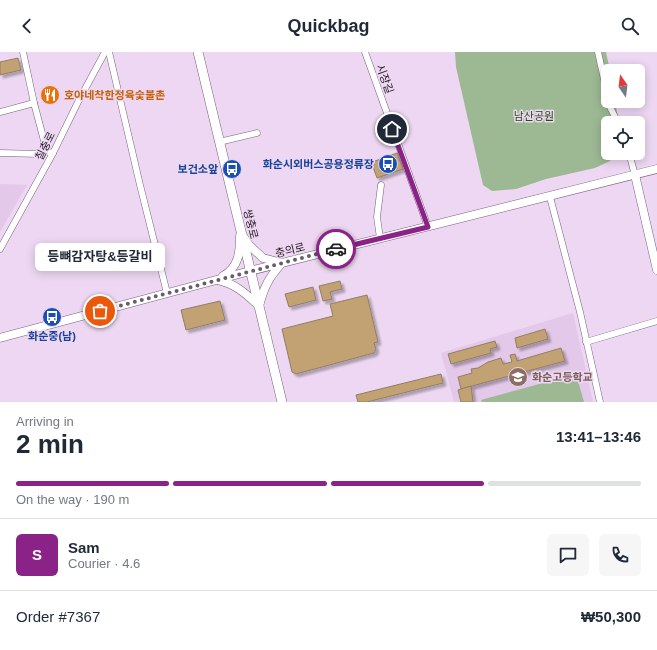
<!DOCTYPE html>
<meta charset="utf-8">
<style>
body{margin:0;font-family:Helvetica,"Noto Sans KR",sans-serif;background:#f6f6f7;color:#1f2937;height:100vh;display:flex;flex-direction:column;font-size:15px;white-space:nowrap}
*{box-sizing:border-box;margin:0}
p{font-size:13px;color:#747a83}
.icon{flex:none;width:22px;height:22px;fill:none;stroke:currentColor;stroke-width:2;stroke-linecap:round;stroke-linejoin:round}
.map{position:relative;height:350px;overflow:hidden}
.drawer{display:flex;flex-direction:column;background:#fff;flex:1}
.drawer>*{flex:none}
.needle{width:26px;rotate:346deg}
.buttons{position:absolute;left:601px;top:12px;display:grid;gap:8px}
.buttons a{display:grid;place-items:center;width:44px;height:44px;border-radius:6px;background:#fff;box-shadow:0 2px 10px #0003;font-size:20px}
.pin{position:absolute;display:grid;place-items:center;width:34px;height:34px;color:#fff;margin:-17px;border:2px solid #fff;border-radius:50%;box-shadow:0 1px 4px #0007}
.courier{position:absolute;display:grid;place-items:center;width:40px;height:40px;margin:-20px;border:3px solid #8b2287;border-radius:50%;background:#fff;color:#222;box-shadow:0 1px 5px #0007}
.bubble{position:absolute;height:28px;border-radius:6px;background:#fff;box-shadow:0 2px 10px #0003;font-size:13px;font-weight:700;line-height:28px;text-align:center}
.summary em{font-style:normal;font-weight:700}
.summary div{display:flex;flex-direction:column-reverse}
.summary{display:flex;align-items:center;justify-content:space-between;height:68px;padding:0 16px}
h1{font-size:26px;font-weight:700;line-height:30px}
.bar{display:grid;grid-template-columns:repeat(4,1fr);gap:6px 4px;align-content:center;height:48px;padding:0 16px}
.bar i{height:5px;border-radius:3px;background:#e0e1e3}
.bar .current{background:#8b2287}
.bar p{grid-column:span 4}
.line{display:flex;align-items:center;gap:10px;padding:0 16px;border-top:1px solid #e0e1e3}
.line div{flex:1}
.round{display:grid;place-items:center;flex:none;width:42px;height:42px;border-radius:6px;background:#f6f6f7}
header{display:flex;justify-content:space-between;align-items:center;height:52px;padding:0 16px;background:#fff;font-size:18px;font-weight:700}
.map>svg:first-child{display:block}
.built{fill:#e3c8e9}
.green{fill:#9cb993}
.building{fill:#c2a273;stroke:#907e65;filter:url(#shadow)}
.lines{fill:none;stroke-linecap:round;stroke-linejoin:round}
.minor-casing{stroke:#76627a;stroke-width:7}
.tertiary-casing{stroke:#76627a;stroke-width:9}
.secondary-casing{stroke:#76627a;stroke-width:10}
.minor{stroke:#fff;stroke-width:6}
.tertiary{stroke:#fff;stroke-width:8}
.secondary{stroke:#fff;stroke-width:9}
.done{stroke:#695c6c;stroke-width:4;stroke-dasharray:0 7.2}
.route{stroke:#8b2287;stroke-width:5}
.labels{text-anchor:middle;stroke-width:3;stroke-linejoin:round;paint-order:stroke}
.street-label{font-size:11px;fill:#221a24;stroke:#edd7f2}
.food-label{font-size:11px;font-weight:bold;fill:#c56008;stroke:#edd7f2;text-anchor:start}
.park-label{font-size:11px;fill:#204c0d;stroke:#edd7f2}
.transit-label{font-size:11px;font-weight:bold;fill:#164399;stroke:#edd7f2;text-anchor:end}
.education-label{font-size:11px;font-weight:bold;fill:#785e54;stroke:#edd7f2;text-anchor:start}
</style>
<header><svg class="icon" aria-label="back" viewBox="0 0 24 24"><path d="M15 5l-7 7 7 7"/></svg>Quickbag<svg class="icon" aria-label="search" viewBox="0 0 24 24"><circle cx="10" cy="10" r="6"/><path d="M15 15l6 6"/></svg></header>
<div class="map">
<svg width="657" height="350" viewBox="0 0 657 350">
<defs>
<filter id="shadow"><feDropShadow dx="3" dy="3" stdDeviation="1" flood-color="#0004"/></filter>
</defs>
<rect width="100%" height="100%" fill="#edd7f2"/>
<g class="built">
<polygon points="0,132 27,133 0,180"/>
<polygon points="573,261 593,350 454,350 441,301"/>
</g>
<g class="green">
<polygon points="455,0 606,0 610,19 608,19 608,49 615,49 619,71 608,71 608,101 612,101 610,109 595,116 546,127 516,137 492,139 483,133 456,15"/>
<polygon points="576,322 584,350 482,350 481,348"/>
</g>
<g class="building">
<polygon points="18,6 21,18 0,23 0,10"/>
<polygon points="397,101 403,117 377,126 373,115 375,109"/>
<polygon points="340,229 342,237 330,240 332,247 323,249 319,234"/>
<polygon points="313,235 316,248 289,255 285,242"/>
<polygon points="367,243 378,290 374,291 376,297 374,301 296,322 292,320 282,277 333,264 330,252"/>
<polygon points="220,249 225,268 186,278 181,258"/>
<polygon points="545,277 548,287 517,296 515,286"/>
<polygon points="495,289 497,295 490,297 491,301 451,312 448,302"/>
<polygon points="561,296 565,309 461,337 458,325 472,321 471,317 478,316 488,310 501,306 503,312 512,310 510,303 515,302 517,309"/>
<polygon points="441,322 443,331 367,350 358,350 356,343"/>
<polygon points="471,334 473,350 461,350 458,338"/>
</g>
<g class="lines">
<defs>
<g id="minor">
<polyline points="23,0 34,51 47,100 53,101"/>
<polyline points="109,0 140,133 167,241"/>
<polyline points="365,0 428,175"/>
<polyline points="598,0 608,45"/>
<polyline points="609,49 610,55 618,71"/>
<polyline points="0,60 34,51"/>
<polyline points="219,90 257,81"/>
<polyline points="0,101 40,102 47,100"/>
<polyline points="629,101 635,123"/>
<polyline points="550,145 580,260 600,350"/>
<polyline points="380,186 377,165 381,133"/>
<polyline points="0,197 53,101 78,50 105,0"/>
<polyline points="586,290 657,269"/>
</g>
<g id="tertiary">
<polyline points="635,123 657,218"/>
<path d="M223,224C239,215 240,200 240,184"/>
<path d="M218,228C236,232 246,242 259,254C264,235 269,225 282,211L263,206L249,193L243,184"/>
<polyline points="0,286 250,219 657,117"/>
</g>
<polyline id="secondary" points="198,0 282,350"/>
</defs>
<use href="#minor" class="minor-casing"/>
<use href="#tertiary" class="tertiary-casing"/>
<use href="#secondary" class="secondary-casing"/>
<use href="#minor" class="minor"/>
<use href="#tertiary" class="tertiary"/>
<use href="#secondary" class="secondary"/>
</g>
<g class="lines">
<polyline class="done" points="100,259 336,197"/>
<polyline class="route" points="336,197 428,175 392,77"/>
</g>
<defs>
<symbol id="restaurant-disc" viewBox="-11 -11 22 22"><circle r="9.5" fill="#e8710a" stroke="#edd7f2"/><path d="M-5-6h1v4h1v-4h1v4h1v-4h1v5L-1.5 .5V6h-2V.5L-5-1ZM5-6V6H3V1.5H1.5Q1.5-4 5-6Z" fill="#fff"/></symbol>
<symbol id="bus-disc" viewBox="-11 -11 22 22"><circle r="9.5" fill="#1a4fb4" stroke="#edd7f2"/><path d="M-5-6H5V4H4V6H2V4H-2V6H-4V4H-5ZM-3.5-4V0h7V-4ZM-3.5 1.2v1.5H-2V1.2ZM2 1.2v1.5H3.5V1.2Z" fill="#fff"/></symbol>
<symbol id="school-disc" viewBox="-11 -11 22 22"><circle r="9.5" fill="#8d6e63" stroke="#edd7f2"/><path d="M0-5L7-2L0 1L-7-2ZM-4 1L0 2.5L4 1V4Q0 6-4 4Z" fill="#fff"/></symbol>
</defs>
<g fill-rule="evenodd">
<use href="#restaurant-disc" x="39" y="32" width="22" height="22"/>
<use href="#bus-disc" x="377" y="101" width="22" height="22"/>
<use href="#bus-disc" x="221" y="106" width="22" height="22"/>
<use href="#bus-disc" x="41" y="254" width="22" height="22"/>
<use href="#school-disc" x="507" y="314" width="22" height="22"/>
</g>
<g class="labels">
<g class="street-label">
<text transform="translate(385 27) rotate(70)" y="4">시장길</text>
<text transform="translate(45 94) rotate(-63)" y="4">칠충로</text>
<text transform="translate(251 172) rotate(76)" y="4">쌍충로</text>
<text transform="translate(290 198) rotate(-14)" y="4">충의로</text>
</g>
<g class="food-label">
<text x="64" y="47">호야네착한정육숯불촌</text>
</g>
<g class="park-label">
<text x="534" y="68">남산공원</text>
</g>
<g class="transit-label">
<text x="374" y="116">화순시외버스공용정류장</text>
<text x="218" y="121">보건소앞</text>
<text x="52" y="288" text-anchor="middle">화순중(남)</text>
</g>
<g class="education-label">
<text x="532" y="329">화순고등학교</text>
</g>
</g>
</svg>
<div class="buttons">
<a><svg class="needle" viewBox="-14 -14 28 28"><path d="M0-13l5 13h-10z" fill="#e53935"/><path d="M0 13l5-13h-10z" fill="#747a83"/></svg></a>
<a><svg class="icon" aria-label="locate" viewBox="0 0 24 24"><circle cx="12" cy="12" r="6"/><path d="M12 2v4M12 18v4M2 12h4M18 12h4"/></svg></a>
</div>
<div class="pin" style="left:100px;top:259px;background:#ea580c"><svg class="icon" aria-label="bag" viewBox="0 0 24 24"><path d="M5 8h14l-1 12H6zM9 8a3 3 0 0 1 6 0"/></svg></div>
<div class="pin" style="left:392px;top:77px;background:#1f2937"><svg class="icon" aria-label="home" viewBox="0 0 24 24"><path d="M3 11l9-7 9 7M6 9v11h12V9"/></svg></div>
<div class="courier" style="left:336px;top:197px"><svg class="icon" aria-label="car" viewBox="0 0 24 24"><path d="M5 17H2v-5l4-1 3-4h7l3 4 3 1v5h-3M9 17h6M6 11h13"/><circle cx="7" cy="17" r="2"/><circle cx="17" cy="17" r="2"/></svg></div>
<div class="bubble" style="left:35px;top:191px;width:130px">등뼈감자탕&amp;등갈비</div>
</div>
<section class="drawer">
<div class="summary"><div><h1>2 min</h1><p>Arriving in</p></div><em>13:41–13:46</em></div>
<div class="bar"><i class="current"></i><i class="current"></i><i class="current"></i><i></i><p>On the way · 190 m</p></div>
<div class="line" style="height:72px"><b class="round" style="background:#8b2287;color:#fff">S</b><div><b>Sam</b><p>Courier · 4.6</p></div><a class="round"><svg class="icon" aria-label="chat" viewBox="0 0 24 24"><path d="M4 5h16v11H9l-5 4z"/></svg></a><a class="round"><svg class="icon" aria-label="phone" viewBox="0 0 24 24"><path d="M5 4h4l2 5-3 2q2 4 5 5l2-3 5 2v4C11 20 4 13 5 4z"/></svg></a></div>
<div class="line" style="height:52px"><div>Order #7367</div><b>₩50,300</b></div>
</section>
